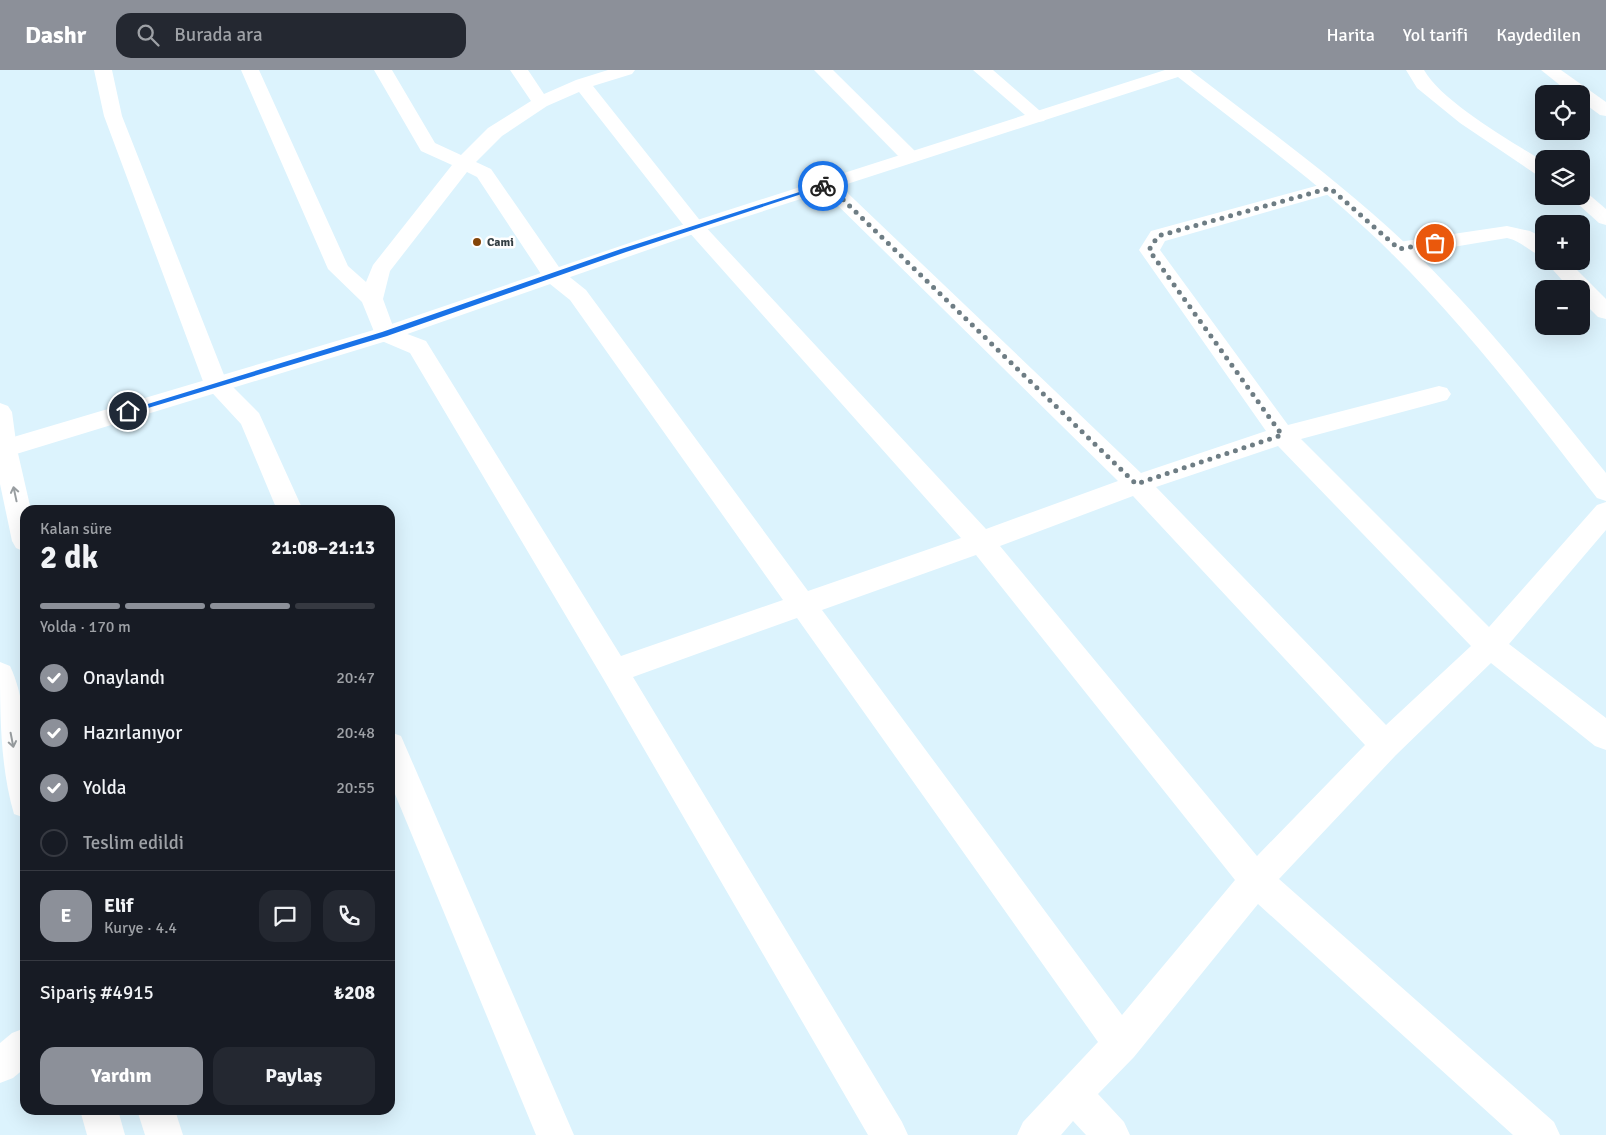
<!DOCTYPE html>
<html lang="tr">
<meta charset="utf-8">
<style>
body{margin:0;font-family:Signika,sans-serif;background:#242831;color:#f1f3f6;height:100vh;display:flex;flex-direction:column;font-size:19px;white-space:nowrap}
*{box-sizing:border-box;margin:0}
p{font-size:16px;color:#9ea1a6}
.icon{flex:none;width:28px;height:28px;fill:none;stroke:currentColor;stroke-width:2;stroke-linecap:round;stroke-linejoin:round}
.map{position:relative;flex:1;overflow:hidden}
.details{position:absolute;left:20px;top:435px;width:375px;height:610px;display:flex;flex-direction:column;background:#171b24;border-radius:15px;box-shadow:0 5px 20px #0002}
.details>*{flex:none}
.tools{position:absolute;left:1535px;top:15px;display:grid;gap:10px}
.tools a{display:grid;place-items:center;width:55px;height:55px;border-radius:10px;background:#171b24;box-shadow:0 5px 20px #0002;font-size:25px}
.pin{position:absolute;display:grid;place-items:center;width:42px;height:42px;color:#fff;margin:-21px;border:2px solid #fff;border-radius:50%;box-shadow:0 1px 5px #0007}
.courier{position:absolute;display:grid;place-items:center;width:50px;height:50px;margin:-25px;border:4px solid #1a73e8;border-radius:50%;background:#fff;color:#222;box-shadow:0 1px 6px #0007}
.head em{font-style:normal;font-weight:700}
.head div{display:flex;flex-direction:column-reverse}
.head{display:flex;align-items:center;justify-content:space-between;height:85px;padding:0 20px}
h1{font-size:32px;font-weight:700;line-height:38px}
.bar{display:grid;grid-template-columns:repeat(4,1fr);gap:8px 5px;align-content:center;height:60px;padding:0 20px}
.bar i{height:6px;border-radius:4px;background:#363941}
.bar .current{background:#8c9099}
.bar p{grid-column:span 4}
.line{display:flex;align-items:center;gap:12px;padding:0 20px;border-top:1px solid #363941}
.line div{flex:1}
.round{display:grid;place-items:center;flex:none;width:52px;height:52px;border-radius:15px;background:#242831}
ol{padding:0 20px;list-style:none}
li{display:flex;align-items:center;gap:15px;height:55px}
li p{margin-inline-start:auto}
li .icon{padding:5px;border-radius:50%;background:#8c9099;color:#fff;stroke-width:4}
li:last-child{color:#9ea1a6}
li i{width:28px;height:28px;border:2px solid #363941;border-radius:50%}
.cta{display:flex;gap:10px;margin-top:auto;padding:10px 20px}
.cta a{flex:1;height:58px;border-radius:15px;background:#8c9099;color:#fff;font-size:20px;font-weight:700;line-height:58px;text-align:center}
.cta a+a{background:#242831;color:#f1f3f6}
header{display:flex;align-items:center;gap:30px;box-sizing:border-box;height:70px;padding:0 25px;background:#8c9099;color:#fff}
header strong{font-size:24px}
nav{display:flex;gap:28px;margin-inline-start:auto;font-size:18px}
.search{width:350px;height:45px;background:#242831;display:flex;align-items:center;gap:12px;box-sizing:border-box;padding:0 18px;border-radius:15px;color:#9ea1a6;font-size:19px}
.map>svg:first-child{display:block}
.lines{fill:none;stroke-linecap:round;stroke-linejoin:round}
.minor{fill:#fff;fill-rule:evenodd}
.tertiary{fill:#fff;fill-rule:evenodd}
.primary{fill:#fff;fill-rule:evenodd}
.oneway{stroke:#999ea1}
.route{fill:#1a73e8}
.done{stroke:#6e7d84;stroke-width:5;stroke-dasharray:0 9}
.poi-dot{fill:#844509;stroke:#fff;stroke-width:2}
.labels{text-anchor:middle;stroke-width:5;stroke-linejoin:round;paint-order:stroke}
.far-poi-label{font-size:12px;font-weight:bold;fill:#333e43;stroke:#fff;text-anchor:start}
</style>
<header>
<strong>Dashr</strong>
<div class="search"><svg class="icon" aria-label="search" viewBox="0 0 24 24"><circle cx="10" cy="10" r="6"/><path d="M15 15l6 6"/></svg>Burada ara</div>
<nav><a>Harita</a><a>Yol tarifi</a><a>Kaydedilen</a></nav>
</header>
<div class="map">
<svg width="1606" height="1065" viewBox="0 0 1606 1065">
<rect width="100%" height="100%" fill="#dcf3fd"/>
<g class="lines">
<g class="minor">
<polygon points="94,0 112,0 122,46 226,310 259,343 303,440 277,440 241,354 204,314 104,46"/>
<path d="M241,0H259L348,196L366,212L373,195L452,95L421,81L374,0H392L435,73L461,85L488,58L531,31L510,0H528L544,24L576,10L608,0H635L632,4L593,16L702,153L986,459L1118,411L820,118L817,114L820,110L827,108L834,110L1141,403L1266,361L1139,180L1151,161L1323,114L1330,112L1337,114L1340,118L1337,122L1165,171L1160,180L1288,355L1439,316L1447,318L1451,324L1447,330L1301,369L1489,557L1597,435L1606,432V460L1509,574L1606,648V680L1595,676L1491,593L1396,685L1279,809L1554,1052L1560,1065H1513L1258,834L1134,987L1098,1024L1124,1052L1130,1065H1086L1073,1051L1061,1065H1017L1023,1052L1098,972L797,548L633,607L902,1052L908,1065H868L604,610L410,283L377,269L362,232L328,199ZM579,22L688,161L961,468L808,521L586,220L561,200L491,99L476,92L502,66L547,36ZM467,102L477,107L545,210L570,230L783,530L621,586L426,271L394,259L383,229L390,201ZM1278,376L1471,576L1386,655L1156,417ZM1133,426L1365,675L1257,786L1000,476ZM976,485L1235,810L1122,945L822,540Z"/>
<polygon points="814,0 833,0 917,83 920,87 917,91 910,93 903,91"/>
<polygon points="973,0 993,0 1047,47 1044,51 1038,52 1032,51"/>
<path d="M1406,0H1424C1442,32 1511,71 1544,92V107L1537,105L1460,53L1417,18Z"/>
<polygon points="1541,0 1561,0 1606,32 1606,46 1600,45 1581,31 1581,24 1571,24"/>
<polygon points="1581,121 1586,122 1606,139 1606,155 1599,153 1569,126 1581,126"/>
<path d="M1507,156L1530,161L1544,168V187C1530,183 1522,171 1507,168L1399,186L1392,184L1389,179L1392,174L1399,172Z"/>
<polygon points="1545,191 1568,191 1606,229 1606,249 1598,247 1581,230 1581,219 1570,219"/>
<polygon points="390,662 401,666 574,1065 536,1065 390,712"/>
</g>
<g class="tertiary">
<path d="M1165,0H1190C1263,56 1338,110 1405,173C1479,243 1542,324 1606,403V431L1597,428C1525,335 1453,239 1366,159C1307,104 1241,57 1178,7L702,161L393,269L0,389V371L377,259L688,153Z"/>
<polygon points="25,958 25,998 13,1008 0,1013 0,973 12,963"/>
</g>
<g class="primary">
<polygon points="0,333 8,336 12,342 17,379 31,440 25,440 25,482 16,478 12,471 0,414"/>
<path d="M0,592L10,596C31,640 25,700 25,748L14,744C0,697 0,642 0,592Z"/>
<polygon points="80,1040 118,1040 125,1065 87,1065"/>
<polygon points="137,1040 175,1040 183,1065 145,1065"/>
</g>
</g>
<defs><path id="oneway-shaft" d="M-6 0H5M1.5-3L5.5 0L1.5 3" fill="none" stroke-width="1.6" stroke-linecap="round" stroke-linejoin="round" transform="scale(1.25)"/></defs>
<g class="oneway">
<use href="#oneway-shaft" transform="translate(15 424) rotate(-102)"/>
<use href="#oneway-shaft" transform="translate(12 670) rotate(79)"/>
</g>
<polygon class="route" points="821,115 826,116 626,182 387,266 128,344 125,341 382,262 621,179"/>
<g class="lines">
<polyline class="done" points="823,116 827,114 1136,414 1282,365 1149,180 1158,166 1330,118 1399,179 1435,173"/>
</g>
<circle class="poi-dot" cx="477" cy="172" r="5"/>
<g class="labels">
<g class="far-poi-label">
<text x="487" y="176">Cami</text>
</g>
</g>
</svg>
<div class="tools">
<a><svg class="icon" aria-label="locate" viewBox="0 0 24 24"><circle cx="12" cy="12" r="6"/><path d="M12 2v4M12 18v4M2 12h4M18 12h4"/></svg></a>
<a><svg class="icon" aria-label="layers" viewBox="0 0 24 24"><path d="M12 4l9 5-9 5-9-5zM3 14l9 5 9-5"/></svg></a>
<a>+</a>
<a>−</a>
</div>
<div class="pin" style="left:1435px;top:173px;background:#ea580c"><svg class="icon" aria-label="bag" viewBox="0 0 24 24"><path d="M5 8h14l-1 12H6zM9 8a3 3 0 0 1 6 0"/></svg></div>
<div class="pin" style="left:128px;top:341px;background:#1f2937"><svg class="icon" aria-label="home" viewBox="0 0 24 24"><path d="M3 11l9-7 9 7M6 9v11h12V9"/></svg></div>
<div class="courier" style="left:823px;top:116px"><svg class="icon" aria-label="bike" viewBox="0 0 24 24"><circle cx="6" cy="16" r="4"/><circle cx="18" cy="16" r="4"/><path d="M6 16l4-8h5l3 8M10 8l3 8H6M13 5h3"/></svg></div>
<section class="details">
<div class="head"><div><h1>2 dk</h1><p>Kalan süre</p></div><em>21:08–21:13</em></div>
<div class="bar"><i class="current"></i><i class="current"></i><i class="current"></i><i></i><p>Yolda · 170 m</p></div>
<ol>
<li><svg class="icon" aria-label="check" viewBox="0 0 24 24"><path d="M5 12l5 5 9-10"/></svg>Onaylandı<p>20:47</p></li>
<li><svg class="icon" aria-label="check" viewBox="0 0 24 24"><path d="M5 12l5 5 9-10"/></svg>Hazırlanıyor<p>20:48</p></li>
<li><svg class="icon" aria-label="check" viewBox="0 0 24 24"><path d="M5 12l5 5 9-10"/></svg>Yolda<p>20:55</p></li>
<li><i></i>Teslim edildi</li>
</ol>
<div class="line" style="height:90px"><b class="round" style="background:#8c9099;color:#fff">E</b><div><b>Elif</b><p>Kurye · 4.4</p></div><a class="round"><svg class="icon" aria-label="chat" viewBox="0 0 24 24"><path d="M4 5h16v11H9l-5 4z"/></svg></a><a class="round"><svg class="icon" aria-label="phone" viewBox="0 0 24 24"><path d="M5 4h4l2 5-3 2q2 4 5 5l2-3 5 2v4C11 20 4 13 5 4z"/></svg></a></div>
<div class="line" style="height:65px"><div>Sipariş #4915</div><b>₺208</b></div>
<div class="cta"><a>Yardım</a><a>Paylaş</a></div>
</section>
</div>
